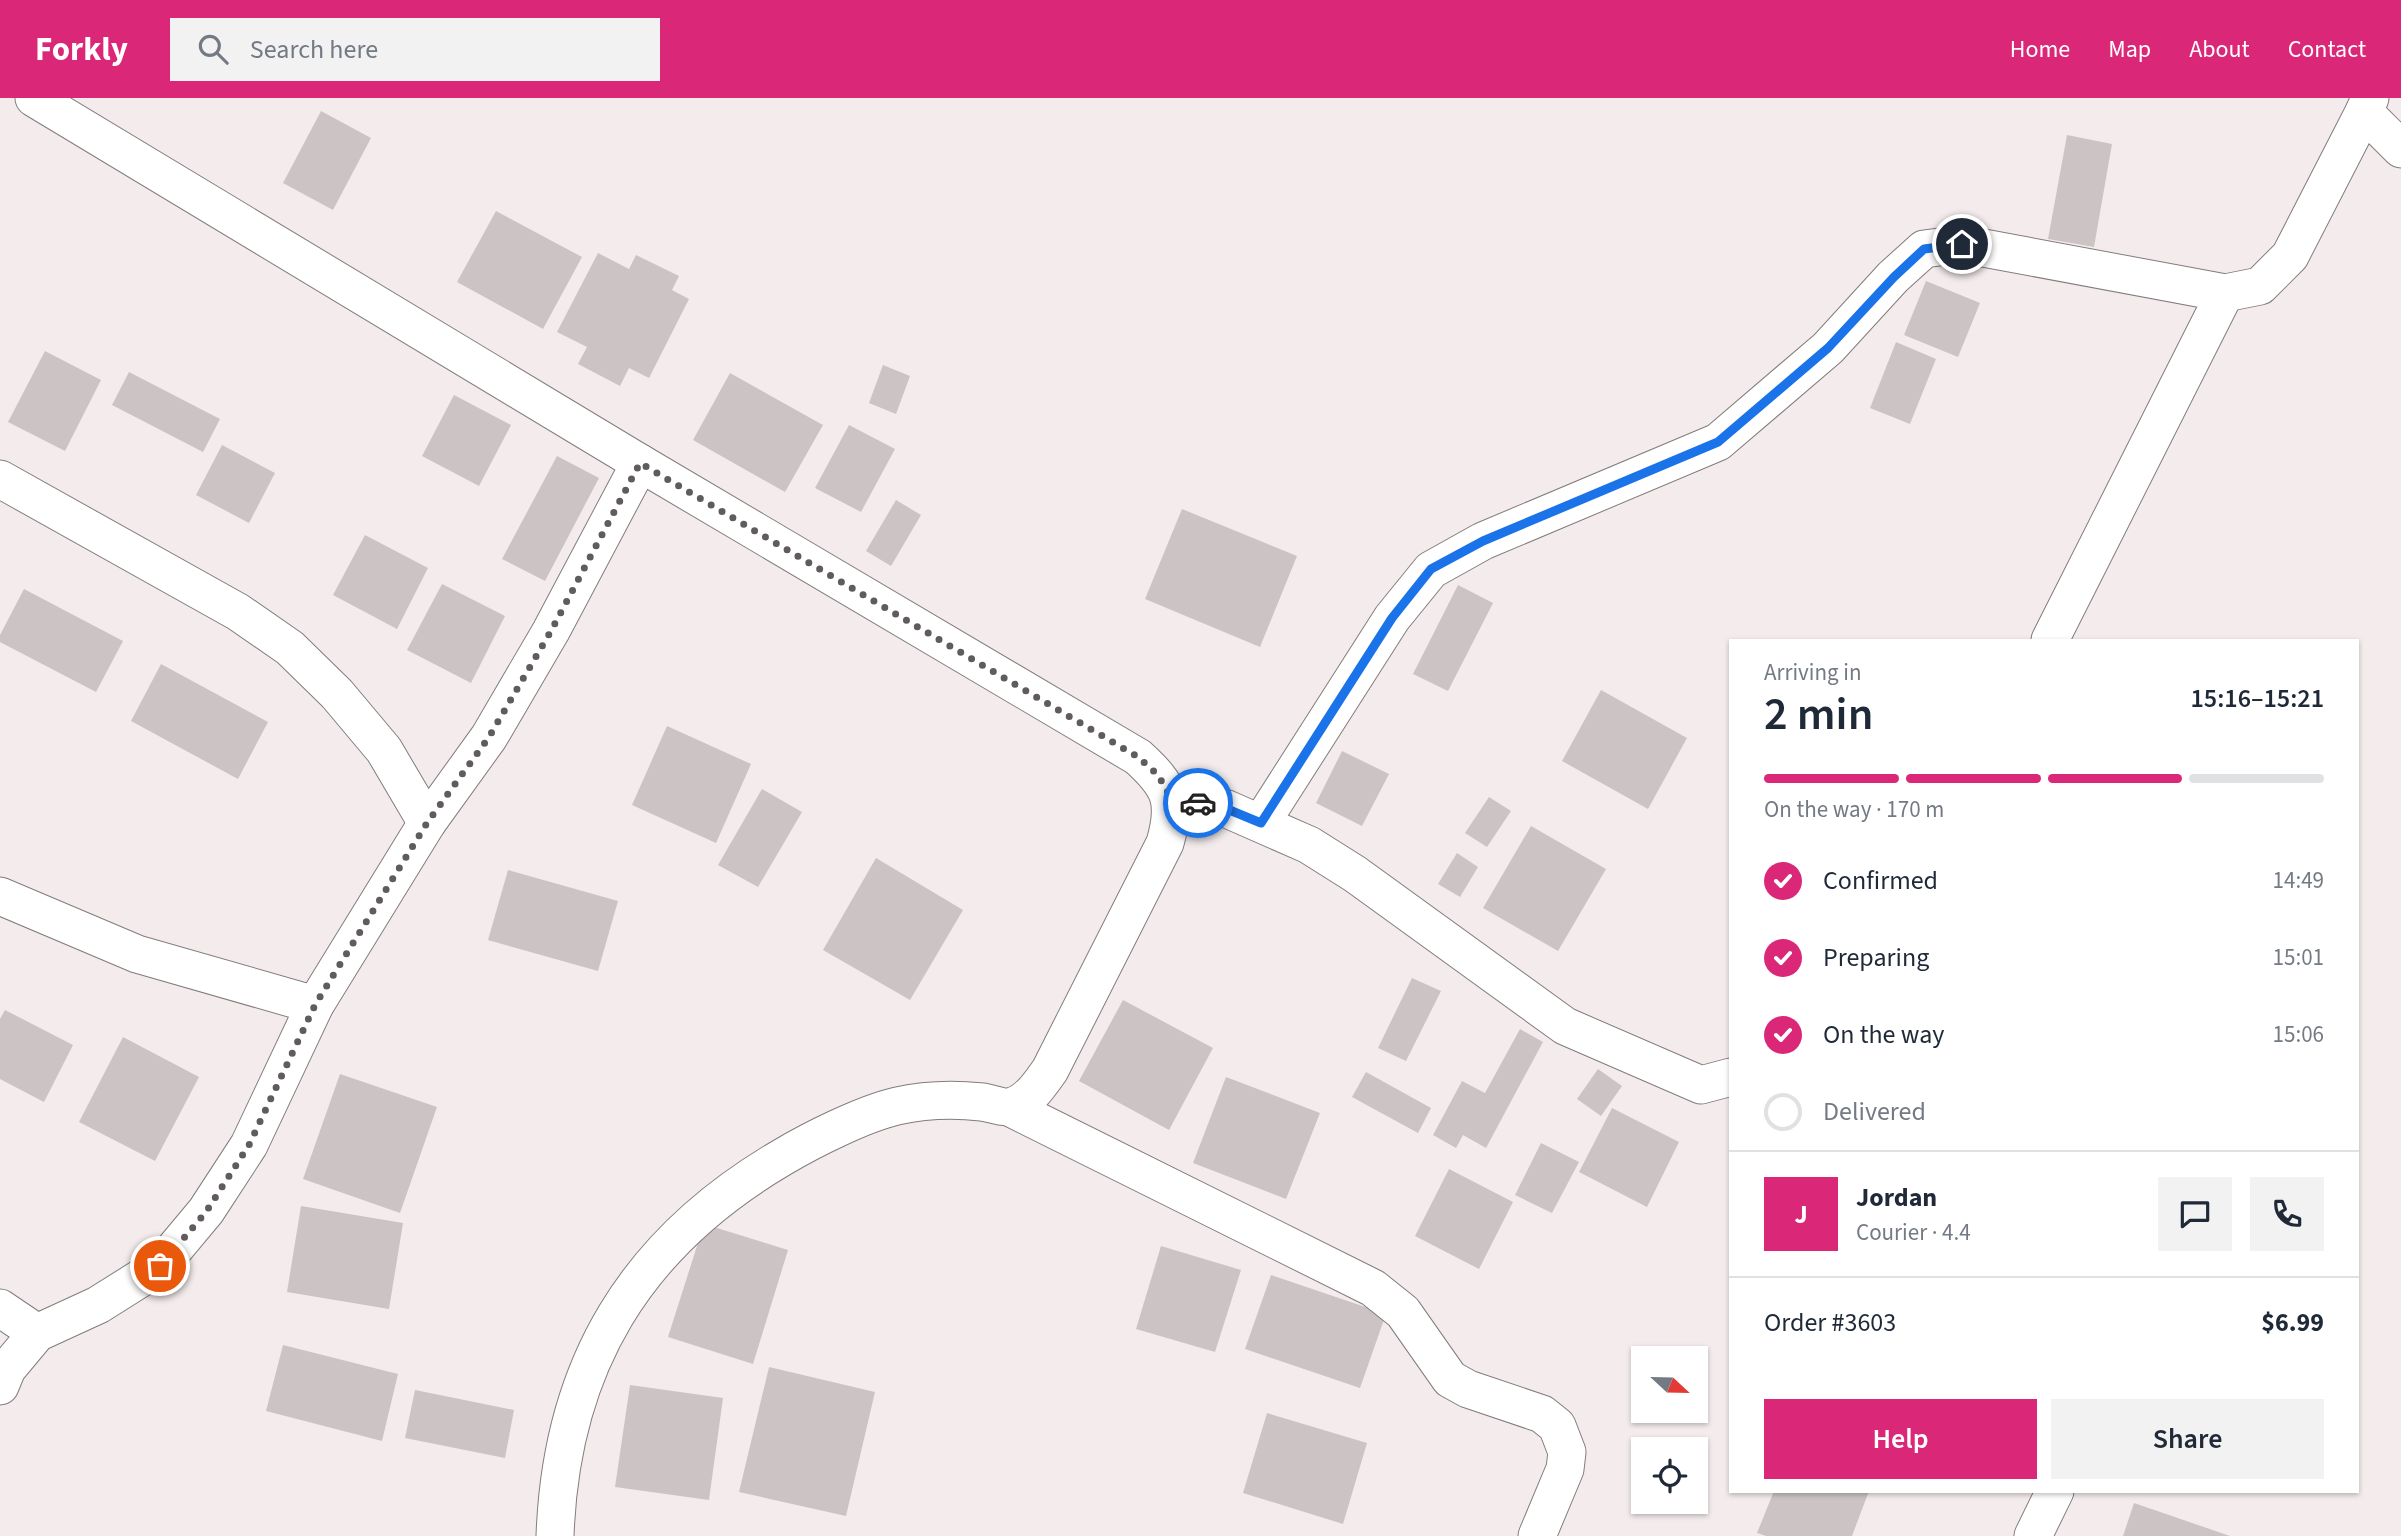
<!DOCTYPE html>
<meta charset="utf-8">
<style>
body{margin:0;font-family:"Source Sans 3",sans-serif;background:#f2f2f3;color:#1f2937;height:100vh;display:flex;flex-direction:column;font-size:26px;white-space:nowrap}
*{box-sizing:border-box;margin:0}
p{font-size:23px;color:#747a83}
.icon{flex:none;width:38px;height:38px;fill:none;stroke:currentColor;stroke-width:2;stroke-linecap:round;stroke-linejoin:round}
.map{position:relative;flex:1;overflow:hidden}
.panel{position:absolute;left:1729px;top:541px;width:630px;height:854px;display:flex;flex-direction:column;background:#fff;border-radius:0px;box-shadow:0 2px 5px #0004}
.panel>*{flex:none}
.needle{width:46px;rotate:112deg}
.buttons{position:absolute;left:1631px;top:1248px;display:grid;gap:14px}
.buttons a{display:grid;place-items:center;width:77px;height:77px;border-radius:0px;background:#fff;box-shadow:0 2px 5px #0004;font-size:35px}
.pin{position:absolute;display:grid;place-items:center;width:60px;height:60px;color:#fff;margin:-30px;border:4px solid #fff;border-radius:50%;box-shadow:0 2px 7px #0007}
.courier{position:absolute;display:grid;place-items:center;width:70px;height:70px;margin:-35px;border:5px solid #1a73e8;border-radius:50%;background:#fff;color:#222;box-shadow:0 2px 9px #0007}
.headline em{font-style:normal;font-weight:600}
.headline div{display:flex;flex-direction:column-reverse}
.headline{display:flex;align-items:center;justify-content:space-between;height:119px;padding:0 35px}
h1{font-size:46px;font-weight:600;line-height:52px}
.bar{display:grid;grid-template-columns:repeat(4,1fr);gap:10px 7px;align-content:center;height:84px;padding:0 35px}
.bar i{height:9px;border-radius:5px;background:#e0e1e3}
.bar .active{background:#db2777}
.bar p{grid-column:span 4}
.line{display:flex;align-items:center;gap:18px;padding:0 35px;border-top:2px solid #e0e1e3}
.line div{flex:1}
.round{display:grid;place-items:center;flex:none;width:74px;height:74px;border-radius:0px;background:#f2f2f3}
ol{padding:0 35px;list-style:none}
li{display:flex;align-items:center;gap:21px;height:77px}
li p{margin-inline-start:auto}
li .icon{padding:7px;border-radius:50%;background:#db2777;color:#fff;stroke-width:4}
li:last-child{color:#747a83}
li i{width:38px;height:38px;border:4px solid #e0e1e3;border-radius:50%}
.button{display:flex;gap:14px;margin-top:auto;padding:14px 35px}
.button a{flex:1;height:80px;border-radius:0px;background:#db2777;color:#fff;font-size:28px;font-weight:600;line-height:80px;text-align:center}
.button a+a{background:#f2f2f3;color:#1f2937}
header{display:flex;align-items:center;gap:42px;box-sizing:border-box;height:98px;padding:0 35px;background:#db2777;color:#fff}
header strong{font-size:33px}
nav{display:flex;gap:38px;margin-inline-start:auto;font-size:24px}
.search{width:490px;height:63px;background:#f2f2f3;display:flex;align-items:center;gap:18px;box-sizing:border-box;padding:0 24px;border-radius:0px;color:#747a83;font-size:26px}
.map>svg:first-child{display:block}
.building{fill:#ccc4c4}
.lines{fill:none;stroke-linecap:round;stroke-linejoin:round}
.minor-casing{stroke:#837c7c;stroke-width:39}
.minor{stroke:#fff;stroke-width:37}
.done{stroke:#615c5c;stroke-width:7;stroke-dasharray:0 12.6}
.route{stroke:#1a73e8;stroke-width:9}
</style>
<header>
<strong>Forkly</strong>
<div class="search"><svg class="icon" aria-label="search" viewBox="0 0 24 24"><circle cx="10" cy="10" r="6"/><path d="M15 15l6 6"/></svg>Search here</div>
<nav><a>Home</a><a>Map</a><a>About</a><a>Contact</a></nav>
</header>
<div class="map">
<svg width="2401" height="1438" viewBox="0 0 2401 1438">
<rect width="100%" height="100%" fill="#f4ecec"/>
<g class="building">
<polygon points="321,13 371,40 333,112 283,85"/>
<polygon points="2067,37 2112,46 2094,149 2048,141"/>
<polygon points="496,113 582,159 543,231 457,184"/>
<polygon points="598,155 629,171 636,157 679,178 672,192 689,201 649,280 629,270 620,288 578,266 587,249 557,234"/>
<polygon points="1926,183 1980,205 1958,259 1904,237"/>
<polygon points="1896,244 1936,261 1910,326 1870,310"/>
<polygon points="45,253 101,282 65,353 8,324"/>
<polygon points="883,267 910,278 896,316 869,305"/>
<polygon points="129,274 220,321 203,354 112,307"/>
<polygon points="730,275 823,327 785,394 693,342"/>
<polygon points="454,297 511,327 479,388 422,358"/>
<polygon points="849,327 895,351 861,414 815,390"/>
<polygon points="222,347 275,375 249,425 196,397"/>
<polygon points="557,358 599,380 545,483 502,461"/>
<polygon points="896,402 921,417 891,468 866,453"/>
<polygon points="1182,411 1297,458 1260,549 1145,501"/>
<polygon points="365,437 428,470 397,531 333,497"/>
<polygon points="442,486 505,518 471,585 407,552"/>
<polygon points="1458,487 1493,505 1448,593 1413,576"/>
<polygon points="24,491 123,543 96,594 0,544 0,537"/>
<polygon points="161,566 268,624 238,681 131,623"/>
<polygon points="1601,592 1687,640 1648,711 1562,663"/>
<polygon points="667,628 751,666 716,745 632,707"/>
<polygon points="1342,653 1389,676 1362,728 1316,705"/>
<polygon points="762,691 802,714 758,789 718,767"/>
<polygon points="1489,699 1511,713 1487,749 1465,735"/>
<polygon points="1531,728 1606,771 1558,853 1483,810"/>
<polygon points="1457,755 1478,769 1460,799 1438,786"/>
<polygon points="876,760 963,812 910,902 823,852"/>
<polygon points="508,772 618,803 598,873 488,842"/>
<polygon points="1412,880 1441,893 1406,963 1378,950"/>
<polygon points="1123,902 1213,950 1169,1032 1079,983"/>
<polygon points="5,912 73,947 44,1004 0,981 0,921"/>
<polygon points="1520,931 1543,944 1486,1050 1463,1037 1456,1050 1433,1037 1462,983 1485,995"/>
<polygon points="123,939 199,979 155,1063 79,1024"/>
<polygon points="1598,971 1622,988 1601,1018 1577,1001"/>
<polygon points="1366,974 1431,1010 1418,1035 1352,999"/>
<polygon points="340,976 437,1009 400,1115 303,1081"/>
<polygon points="1226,979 1320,1015 1286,1101 1193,1065"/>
<polygon points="1612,1010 1679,1044 1647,1109 1579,1074"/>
<polygon points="1541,1045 1579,1064 1552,1115 1515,1097"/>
<polygon points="1449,1071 1513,1104 1479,1171 1415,1138"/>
<polygon points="301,1108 403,1125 389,1211 287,1194"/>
<polygon points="704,1126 788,1152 753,1266 668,1239"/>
<polygon points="1161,1148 1241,1172 1215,1254 1136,1231"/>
<polygon points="1271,1177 1386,1216 1360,1290 1245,1251"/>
<polygon points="283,1247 398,1276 382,1343 266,1313"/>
<polygon points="769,1269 875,1294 846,1418 739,1394"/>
<polygon points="630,1287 723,1300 709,1402 615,1389"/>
<polygon points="415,1292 514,1312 505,1360 405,1340"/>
<polygon points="1267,1315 1367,1345 1343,1426 1243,1395"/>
<polygon points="1774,1393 1869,1393 1852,1438 1766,1438 1757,1435"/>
<polygon points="2134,1405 2230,1438 2123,1438"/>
</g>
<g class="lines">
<defs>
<g id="minor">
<path d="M34,0L640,365L1138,659C1170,688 1177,703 1165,745L1050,972C1040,986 1030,1002 1013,1008C1004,1011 991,1005 982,1004C954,1001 924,1002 897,1008C863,1016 811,1042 781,1060C635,1146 561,1268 555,1438"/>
<polyline points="2370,0 2364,14 2401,51"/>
<polyline points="0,381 238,514 290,550 337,596 384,652 427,725"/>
<polyline points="2050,542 2225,195"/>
<polyline points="1171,700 1227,711 1309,747 1355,776 1565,928 1701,987 1731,979"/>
<polyline points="1261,725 1392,520 1431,472 1483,443 1718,344 1828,250 1893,179 1924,151 1962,146 2225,195 2260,188 2290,158 2364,14"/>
<polyline points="0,798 137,856 315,907"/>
<polyline points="1011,1010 1373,1190 1403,1214 1450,1281 1468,1291 1542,1316 1557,1328 1567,1354 1565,1371 1537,1438"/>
<polyline points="0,1210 37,1235"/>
<polyline points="0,1288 7,1271 37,1235 98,1207 160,1168 206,1113 249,1047 315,907 427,725 489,639 551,533 640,365"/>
<polyline points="2033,1438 2055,1393"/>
</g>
</defs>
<use href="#minor" class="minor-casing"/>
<use href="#minor" class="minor"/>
</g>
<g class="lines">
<polyline class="done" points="160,1168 206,1114 249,1047 315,907 427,725 489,639 551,533 640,365 1138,659 1158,677 1171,700 1198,705"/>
<polyline class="route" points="1198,705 1227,711 1261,725 1392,520 1431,471 1483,443 1718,344 1828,250 1894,179 1924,151 1962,146"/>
</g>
</svg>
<div class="buttons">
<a><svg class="needle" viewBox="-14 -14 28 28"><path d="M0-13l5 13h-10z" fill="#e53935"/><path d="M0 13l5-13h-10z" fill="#747a83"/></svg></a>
<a><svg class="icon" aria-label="locate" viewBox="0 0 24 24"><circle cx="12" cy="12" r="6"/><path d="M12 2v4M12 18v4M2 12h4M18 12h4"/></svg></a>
</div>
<div class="pin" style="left:160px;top:1168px;background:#ea580c"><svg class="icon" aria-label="bag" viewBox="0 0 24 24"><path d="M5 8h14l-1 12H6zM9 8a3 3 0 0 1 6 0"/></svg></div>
<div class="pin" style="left:1962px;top:146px;background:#1f2937"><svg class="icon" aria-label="home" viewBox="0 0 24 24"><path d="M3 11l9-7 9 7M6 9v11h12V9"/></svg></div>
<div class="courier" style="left:1198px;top:705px"><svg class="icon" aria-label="car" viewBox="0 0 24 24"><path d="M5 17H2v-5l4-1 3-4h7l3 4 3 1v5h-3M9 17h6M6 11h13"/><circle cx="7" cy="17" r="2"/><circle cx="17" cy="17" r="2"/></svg></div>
<section class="panel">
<div class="headline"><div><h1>2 min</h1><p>Arriving in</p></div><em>15:16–15:21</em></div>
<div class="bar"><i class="active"></i><i class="active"></i><i class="active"></i><i></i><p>On the way · 170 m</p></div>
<ol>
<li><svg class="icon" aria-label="check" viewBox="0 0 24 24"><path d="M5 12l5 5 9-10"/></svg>Confirmed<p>14:49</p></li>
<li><svg class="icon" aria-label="check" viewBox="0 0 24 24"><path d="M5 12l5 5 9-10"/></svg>Preparing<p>15:01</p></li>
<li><svg class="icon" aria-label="check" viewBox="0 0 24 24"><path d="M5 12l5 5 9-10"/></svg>On the way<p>15:06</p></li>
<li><i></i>Delivered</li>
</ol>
<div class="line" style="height:126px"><b class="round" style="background:#db2777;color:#fff">J</b><div><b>Jordan</b><p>Courier · 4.4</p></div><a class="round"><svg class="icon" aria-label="chat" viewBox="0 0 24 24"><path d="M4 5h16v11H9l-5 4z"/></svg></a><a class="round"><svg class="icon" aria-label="phone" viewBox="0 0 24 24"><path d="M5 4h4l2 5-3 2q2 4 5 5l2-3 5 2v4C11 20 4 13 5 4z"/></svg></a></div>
<div class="line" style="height:91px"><div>Order #3603</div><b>$6.99</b></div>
<div class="button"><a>Help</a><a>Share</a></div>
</section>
</div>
